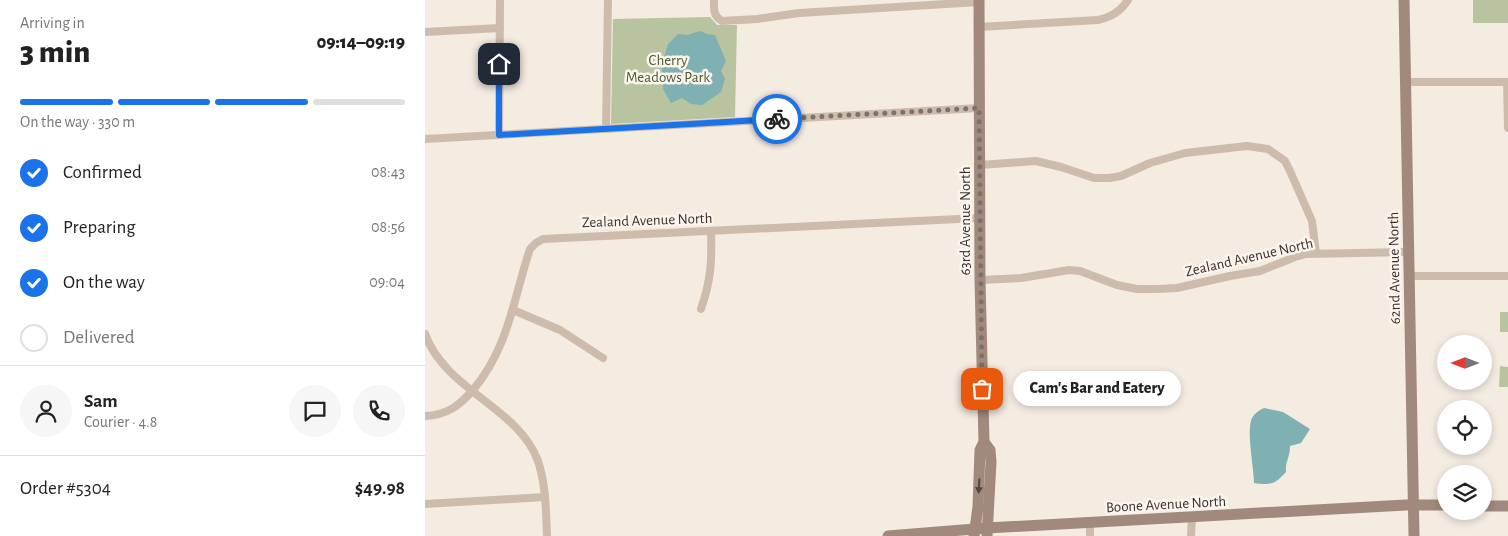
<!DOCTYPE html>
<meta charset="utf-8">
<style>
body{margin:0;font-family:"Alegreya Sans",sans-serif;background:#f6f6f6;color:#222;height:100vh;display:flex;flex-direction:column;font-size:19px;white-space:nowrap}
*{box-sizing:border-box;margin:0}
p{font-size:16px;color:#767676}
.icon{flex:none;width:28px;height:28px;fill:none;stroke:currentColor;stroke-width:2;stroke-linecap:round;stroke-linejoin:round}
.map{position:relative;flex:1;overflow:hidden}
.drawer{display:flex;flex-direction:column;background:#fff;width:425px}
.drawer>*{flex:none}
.needle{width:32px;rotate:270deg}
.tools{position:absolute;left:1012px;top:335px;display:grid;gap:10px}
.tools a{display:grid;place-items:center;width:55px;height:55px;border-radius:50%;background:#fff;box-shadow:0 2px 8px #0003;font-size:25px}
.pin{position:absolute;display:grid;place-items:center;width:42px;height:42px;color:#fff;margin:-21px;border-radius:10px;box-shadow:0 2px 8px #0006}
.courier{position:absolute;display:grid;place-items:center;width:50px;height:50px;margin:-25px;border:4px solid #1a73e8;border-radius:50%;background:#fff;color:#222;box-shadow:0 1px 6px #0007}
.bubble{position:absolute;height:35px;border-radius:18px;background:#fff;box-shadow:0 2px 8px #0003;font-size:16px;font-weight:800;line-height:35px;text-align:center}
.overview em{font-style:normal;font-weight:800}
.overview div{display:flex;flex-direction:column-reverse}
.overview{display:flex;align-items:center;justify-content:space-between;height:85px;padding:0 20px}
h1{font-size:32px;font-weight:800;line-height:38px}
.bar{display:grid;grid-template-columns:repeat(4,1fr);gap:8px 5px;align-content:center;height:60px;padding:0 20px}
.bar i{height:6px;border-radius:4px;background:#e0e0e0}
.bar .current{background:#1a73e8}
.bar p{grid-column:span 4}
.line{display:flex;align-items:center;gap:12px;padding:0 20px;border-top:1px solid #e0e0e0}
.line div{flex:1}
.round{display:grid;place-items:center;flex:none;width:52px;height:52px;border-radius:26px;background:#f6f6f6}
ol{padding:0 20px;list-style:none}
li{display:flex;align-items:center;gap:15px;height:55px}
li p{margin-inline-start:auto}
li .icon{padding:5px;border-radius:50%;background:#1a73e8;color:#fff;stroke-width:4}
li:last-child{color:#767676}
li i{width:28px;height:28px;border:2px solid #e0e0e0;border-radius:50%}
main{display:flex;flex:1;min-height:0}
.map>svg:first-child{display:block}
.green{fill:#b8c4a0}
.water{fill:#7fb0b2}
.lines{fill:none;stroke-linecap:round;stroke-linejoin:round}
.street{stroke:#cdbbac;stroke-width:8}
.secondary{stroke:#a18a7d;stroke-width:11}
.oneway{fill:#544640}
.done{stroke:#7c716b;stroke-width:5;stroke-dasharray:0 9}
.route{stroke:#1a73e8;stroke-width:6}
.labels{text-anchor:middle;stroke-width:5;stroke-linejoin:round;paint-order:stroke}
.park-label{font-size:15px;fill:#4a5a2e;stroke:#fbf5ee}
.street-label{font-size:15px;fill:#3b302b;stroke:#fbf5ee}
</style>
<main>
<section class="drawer">
<div class="overview"><div><h1>3 min</h1><p>Arriving in</p></div><em>09:14–09:19</em></div>
<div class="bar"><i class="current"></i><i class="current"></i><i class="current"></i><i></i><p>On the way · 330 m</p></div>
<ol>
<li><svg class="icon" aria-label="check" viewBox="0 0 24 24"><path d="M5 12l5 5 9-10"/></svg>Confirmed<p>08:43</p></li>
<li><svg class="icon" aria-label="check" viewBox="0 0 24 24"><path d="M5 12l5 5 9-10"/></svg>Preparing<p>08:56</p></li>
<li><svg class="icon" aria-label="check" viewBox="0 0 24 24"><path d="M5 12l5 5 9-10"/></svg>On the way<p>09:04</p></li>
<li><i></i>Delivered</li>
</ol>
<div class="line" style="height:90px"><a class="round"><svg class="icon" aria-label="person" viewBox="0 0 24 24"><circle cx="12" cy="8" r="4"/><path d="M4 21q1-7 8-7t8 7"/></svg></a><div><b>Sam</b><p>Courier · 4.8</p></div><a class="round"><svg class="icon" aria-label="chat" viewBox="0 0 24 24"><path d="M4 5h16v11H9l-5 4z"/></svg></a><a class="round"><svg class="icon" aria-label="phone" viewBox="0 0 24 24"><path d="M5 4h4l2 5-3 2q2 4 5 5l2-3 5 2v4C11 20 4 13 5 4z"/></svg></a></div>
<div class="line" style="height:65px"><div>Order #5304</div><b>$49.98</b></div>
</section>
<div class="map">
<svg width="1083" height="536" viewBox="0 0 1083 536">
<rect width="100%" height="100%" fill="#f4ebe1"/>
<g class="green">
<rect x="1048" y="0" width="35" height="23"/>
<polygon points="285,17 292,25 312,25 310,117 186,124 188,19"/>
<rect x="1075" y="312" width="8" height="20"/>
<polygon points="1075,366 1083,367 1083,387 1074,387"/>
</g>
<g class="water">
<polygon points="275,31 282,34 290,35 301,61 296,71 300,79 296,92 277,105 266,104 257,98 246,103 238,89 237,65 243,44 253,34 262,35"/>
<path d="M839,408L858,412L885,429L876,443L865,446C865,458 860,461 861,472C849,485 846,485 829,483C829,468 821,430 827,418C830,413 834,410 839,408Z"/>
</g>
<g class="lines">
<g class="street">
<path d="M289,0C289,9 288,16 297,21L332,19L374,13L554,2"/>
<path d="M554,27L673,20C686,17 695,12 703,0"/>
<polyline points="0,32 75,28"/>
<polyline points="980,82 1083,82"/>
<polyline points="1082,82 1083,128"/>
<polyline points="181,129 183,0"/>
<polyline points="74,135 75,0"/>
<polyline points="0,139 554,108"/>
<polyline points="555,165 611,161 636,167 669,178 684,178 696,176 725,163 760,153 822,146 843,149 860,161 865,171 887,221 891,253"/>
<polyline points="984,276 1083,276"/>
<polyline points="555,280 596,278 644,270 655,271 692,285 712,289 733,289 752,288 805,276 835,271 870,257 881,254 984,252"/>
<path d="M276,309C286,280 287,262 286,231"/>
<polyline points="88,310 135,330 178,358"/>
<path d="M0,334C21,391 93,407 113,461C121,485 121,511 122,536"/>
<path d="M0,416C22,415 34,406 48,390C84,347 88,300 105,249L111,243L118,239L554,218"/>
<polyline points="0,504 120,497"/>
<polyline points="665,536 665,524"/>
<polyline points="766,536 767,518"/>
</g>
<g class="secondary">
<polyline points="979,0 989,536"/>
<polyline points="559,442 565,450 566,462 562,536"/>
<polyline points="1059,506 1083,506"/>
<polyline points="463,536 562,528 981,505 1021,505"/>
<polyline points="549,536 553,507 555,450 559,442 555,280 554,0"/>
</g>
</g>
<defs><path id="oneway-solid" d="M-6-.8H1V-3.2L6.5 0L1 3.2V.8H-6Z" transform="scale(1.25)"/></defs>
<use class="oneway" href="#oneway-solid" transform="translate(554 486) rotate(93)"/>
<g class="lines">
<polyline class="done" points="352,119 554,108 557,389"/>
<polyline class="route" points="74,64 74,135 352,119"/>
</g>
<g class="labels">
<g class="park-label">
<text x="243" y="65">Cherry<tspan x="243" dy="17">Meadows Park</tspan></text>
</g>
<g class="street-label">
<text transform="translate(222 220) rotate(-2)" y="5">Zealand Avenue North</text>
<text transform="translate(540 221) rotate(-90)" y="5">63rd Avenue North</text>
<text transform="translate(824 257) rotate(-13)" y="5">Zealand Avenue North</text>
<text transform="translate(969 268) rotate(-91)" y="5">62nd Avenue North</text>
<text transform="translate(741 504) rotate(-3)" y="5">Boone Avenue North</text>
</g>
</g>
</svg>
<div class="tools">
<a><svg class="needle" viewBox="-14 -14 28 28"><path d="M0-13l5 13h-10z" fill="#e53935"/><path d="M0 13l5-13h-10z" fill="#767676"/></svg></a>
<a><svg class="icon" aria-label="locate" viewBox="0 0 24 24"><circle cx="12" cy="12" r="6"/><path d="M12 2v4M12 18v4M2 12h4M18 12h4"/></svg></a>
<a><svg class="icon" aria-label="layers" viewBox="0 0 24 24"><path d="M12 4l9 5-9 5-9-5zM3 14l9 5 9-5"/></svg></a>
</div>
<div class="pin" style="left:557px;top:389px;background:#ea580c"><svg class="icon" aria-label="bag" viewBox="0 0 24 24"><path d="M5 8h14l-1 12H6zM9 8a3 3 0 0 1 6 0"/></svg></div>
<div class="pin" style="left:74px;top:64px;background:#1f2937"><svg class="icon" aria-label="home" viewBox="0 0 24 24"><path d="M3 11l9-7 9 7M6 9v11h12V9"/></svg></div>
<div class="courier" style="left:352px;top:119px"><svg class="icon" aria-label="bike" viewBox="0 0 24 24"><circle cx="6" cy="16" r="4"/><circle cx="18" cy="16" r="4"/><path d="M6 16l4-8h5l3 8M10 8l3 8H6M13 5h3"/></svg></div>
<div class="bubble" style="left:588px;top:371px;width:168px">Cam's Bar and Eatery</div>
</div>
</main>
